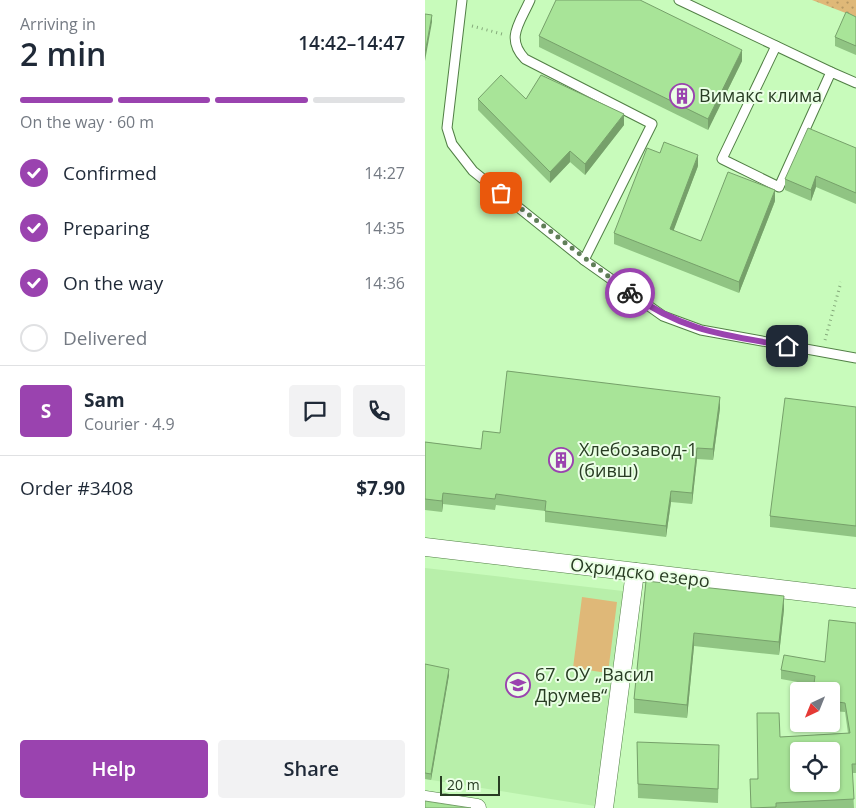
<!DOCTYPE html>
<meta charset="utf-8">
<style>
body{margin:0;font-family:"Open Sans",sans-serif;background:#f2f2f3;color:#1f2937;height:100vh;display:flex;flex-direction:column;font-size:19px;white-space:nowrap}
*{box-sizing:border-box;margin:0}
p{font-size:16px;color:#747a83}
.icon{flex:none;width:28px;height:28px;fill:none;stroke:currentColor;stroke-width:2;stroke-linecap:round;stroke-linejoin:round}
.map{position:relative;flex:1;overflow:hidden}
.side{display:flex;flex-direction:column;background:#fff;width:425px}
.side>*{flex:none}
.needle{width:32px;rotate:223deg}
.buttons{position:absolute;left:365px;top:682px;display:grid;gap:10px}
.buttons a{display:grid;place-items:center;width:50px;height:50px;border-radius:5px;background:#fff;box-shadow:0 1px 4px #0004;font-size:25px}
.scale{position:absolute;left:15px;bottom:12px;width:60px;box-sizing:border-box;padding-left:5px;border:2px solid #283c23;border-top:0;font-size:14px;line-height:18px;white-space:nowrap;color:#283c23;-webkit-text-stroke:4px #eaffe5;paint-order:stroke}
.pin{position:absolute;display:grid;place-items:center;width:42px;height:42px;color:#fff;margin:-21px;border-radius:10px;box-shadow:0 2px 8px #0006}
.courier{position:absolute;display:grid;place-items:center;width:50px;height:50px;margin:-25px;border:4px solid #9a43af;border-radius:50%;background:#fff;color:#222;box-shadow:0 1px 6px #0007}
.head em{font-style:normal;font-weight:600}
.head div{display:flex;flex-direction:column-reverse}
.head{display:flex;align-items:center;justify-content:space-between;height:85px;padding:0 20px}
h1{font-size:32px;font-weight:600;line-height:38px}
.bar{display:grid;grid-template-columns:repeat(4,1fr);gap:8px 5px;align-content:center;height:60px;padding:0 20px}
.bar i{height:6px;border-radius:4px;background:#e0e1e3}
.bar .selected{background:#9a43af}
.bar p{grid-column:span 4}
.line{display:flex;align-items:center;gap:12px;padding:0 20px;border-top:1px solid #e0e1e3}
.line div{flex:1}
.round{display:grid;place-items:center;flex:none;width:52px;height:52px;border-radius:5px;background:#f2f2f3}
ol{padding:0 20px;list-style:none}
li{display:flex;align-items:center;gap:15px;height:55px}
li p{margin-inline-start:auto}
li .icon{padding:5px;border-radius:50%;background:#9a43af;color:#fff;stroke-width:4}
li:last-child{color:#747a83}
li i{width:28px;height:28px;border:2px solid #e0e1e3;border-radius:50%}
.cta{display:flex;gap:10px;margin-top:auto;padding:10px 20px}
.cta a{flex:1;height:58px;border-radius:5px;background:#9a43af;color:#fff;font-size:20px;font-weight:600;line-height:58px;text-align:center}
.cta a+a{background:#f2f2f3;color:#1f2937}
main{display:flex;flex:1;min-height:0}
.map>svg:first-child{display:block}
.built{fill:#b8efaa}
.grass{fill:url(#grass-dots)}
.park{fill:#dfb878}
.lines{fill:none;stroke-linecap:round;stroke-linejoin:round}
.lane-casing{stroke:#517f45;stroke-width:11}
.street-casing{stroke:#517f45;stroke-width:19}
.path{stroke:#84a97a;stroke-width:3;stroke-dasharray:1 4;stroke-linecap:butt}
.lane{stroke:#fff;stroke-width:9}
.street{stroke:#fff;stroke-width:18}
.wall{fill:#90c483}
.shaded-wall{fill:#76a06a}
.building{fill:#a8e498;stroke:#76a06a;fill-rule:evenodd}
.done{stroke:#607f58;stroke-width:5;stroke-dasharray:0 9}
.route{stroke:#9a43af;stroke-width:6}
.labels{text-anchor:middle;stroke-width:4;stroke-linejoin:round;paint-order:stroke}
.poi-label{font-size:18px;fill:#283c23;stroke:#eaffe5;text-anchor:start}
.street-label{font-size:18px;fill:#283c23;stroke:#eaffe5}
</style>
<main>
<section class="side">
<div class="head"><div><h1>2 min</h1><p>Arriving in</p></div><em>14:42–14:47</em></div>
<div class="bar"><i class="selected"></i><i class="selected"></i><i class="selected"></i><i></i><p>On the way · 60 m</p></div>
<ol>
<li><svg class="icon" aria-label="check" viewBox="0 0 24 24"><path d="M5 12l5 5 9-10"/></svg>Confirmed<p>14:27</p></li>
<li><svg class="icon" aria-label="check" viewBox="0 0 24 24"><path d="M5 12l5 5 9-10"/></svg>Preparing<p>14:35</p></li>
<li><svg class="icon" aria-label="check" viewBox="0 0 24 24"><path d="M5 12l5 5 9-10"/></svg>On the way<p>14:36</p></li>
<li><i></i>Delivered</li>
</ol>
<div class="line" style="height:90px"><b class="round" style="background:#9a43af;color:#fff">S</b><div><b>Sam</b><p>Courier · 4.9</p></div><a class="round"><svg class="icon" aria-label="chat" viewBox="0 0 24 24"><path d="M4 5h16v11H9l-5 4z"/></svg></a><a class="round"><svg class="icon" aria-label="phone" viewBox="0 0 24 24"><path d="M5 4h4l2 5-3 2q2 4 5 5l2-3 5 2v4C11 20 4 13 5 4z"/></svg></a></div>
<div class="line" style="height:65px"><div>Order #3408</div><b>$7.90</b></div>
<div class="cta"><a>Help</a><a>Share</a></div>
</section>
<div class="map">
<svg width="431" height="808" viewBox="0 0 431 808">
<defs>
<pattern id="grass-dots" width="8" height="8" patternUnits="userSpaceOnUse" patternTransform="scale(1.25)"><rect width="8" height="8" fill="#dfb878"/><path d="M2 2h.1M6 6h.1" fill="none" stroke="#b59762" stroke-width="1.8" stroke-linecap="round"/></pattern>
</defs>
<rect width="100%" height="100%" fill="#c8fbbb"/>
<polygon class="built" points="0,568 198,591 170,806 0,779"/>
<polygon class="grass" points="387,0 431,0 431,17"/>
<polygon class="park" points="157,597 192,602 183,673 148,668"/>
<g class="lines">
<defs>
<g id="lane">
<polyline points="37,0 22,128 27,144 48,171 159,260 238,316 276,330 431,358"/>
<path d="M105,0C95,23 80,38 100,59L227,124L159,260"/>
<polyline points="254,0 406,72"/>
<polyline points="351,46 297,159 354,187 406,72 431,83"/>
</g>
<g id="street">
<polyline points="0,547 431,598"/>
<polyline points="0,800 52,808"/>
<polyline points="179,808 210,572"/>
</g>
</defs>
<use href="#lane" class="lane-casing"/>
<use href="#street" class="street-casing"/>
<g class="path">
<polyline points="47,26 77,34"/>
<polyline points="400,340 416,282"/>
</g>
<use href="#lane" class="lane"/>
<use href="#street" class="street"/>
</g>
<g class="wall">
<polygon points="431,17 431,55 410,46 410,37"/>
<polygon points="114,36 317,61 283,130 114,47"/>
<polygon points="53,99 101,99 199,125 160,175 145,162 125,183 53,110"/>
<polygon points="431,148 431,204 391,187 386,201 360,190 360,179"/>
<polygon points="273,166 248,231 276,241 350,201 314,293 189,244 189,233"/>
<polygon points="431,407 431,537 345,527 345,516"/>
<polygon points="295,408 288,460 272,459 267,504 246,502 241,537 120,522 120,511 71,505 70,510 18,504 17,512 0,510 0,442 56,449 75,433"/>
<polygon points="221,581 359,609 354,655 269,646 262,718 209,713 209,699"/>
<polygon points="431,623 431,773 427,773 429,808 326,808 325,779 332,779 355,737 423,733 420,712 406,711 406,691 389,685 356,679 356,670 400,662"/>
<polygon points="0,664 24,675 6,780 0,779"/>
<polygon points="212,742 294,759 293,803 213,798"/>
</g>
<g class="shaded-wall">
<polygon points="7,15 7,22 0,61 0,53"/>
<polygon points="317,50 317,61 283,130 283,119"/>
<polygon points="199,114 199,125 160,175 160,164"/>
<polygon points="145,151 145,162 125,183 125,172"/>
<polygon points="273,155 273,166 245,240 245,229"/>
<polygon points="391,176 391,187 386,201 386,190"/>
<polygon points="350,190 350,201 314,293 314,282"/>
<polygon points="295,397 295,408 288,460 288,449"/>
<polygon points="272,448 272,459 267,504 267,493"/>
<polygon points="246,491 246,502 241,537 241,526"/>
<polygon points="18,493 18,504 17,512 17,501"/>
<polygon points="359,596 359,609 354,655 354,642"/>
<polygon points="269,633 269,646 262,718 262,705"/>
<polygon points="24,669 24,675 6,780 6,774"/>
</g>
<g class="building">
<polygon points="131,0 215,0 317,50 283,119 114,36"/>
<polygon points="421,12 431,17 431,46 410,37"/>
<polygon points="0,14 7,15 0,53"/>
<polygon points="76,75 101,99 116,75 199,114 160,164 145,151 125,172 53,99"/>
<polygon points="383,128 431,148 431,193 391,176 386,190 360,179"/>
<polygon points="239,142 273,155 245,229 276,241 303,172 350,190 314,282 189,233 222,148 235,153"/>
<polygon points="82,371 295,397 288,449 272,448 267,493 246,491 241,526 120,511 121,501 71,494 70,499 18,493 17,501 0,499 0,442 56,449 58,431 75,433"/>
<polygon points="360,398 431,407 431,526 345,516"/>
<polygon points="221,581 359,596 354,642 269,633 262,705 209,699"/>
<path d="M404,620L431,623V764H427L429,799L351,803V807L326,808L325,779H333L332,713H354L355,737L425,733L420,703L406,701V691H388L390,676L356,670L359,655L400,662ZM374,751H406V784H374Z"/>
<polygon points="0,664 24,669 6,774 0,773"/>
<polygon points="212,742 294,745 293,789 213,784"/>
<polygon points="0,801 46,808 0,808"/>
</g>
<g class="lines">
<polyline class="done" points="76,193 205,293"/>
<path class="route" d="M205,293C259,332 300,335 362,346"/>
</g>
<defs>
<symbol id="building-ring" viewBox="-11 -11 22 22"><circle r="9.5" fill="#eaffe5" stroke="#9a43af" stroke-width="1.5"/><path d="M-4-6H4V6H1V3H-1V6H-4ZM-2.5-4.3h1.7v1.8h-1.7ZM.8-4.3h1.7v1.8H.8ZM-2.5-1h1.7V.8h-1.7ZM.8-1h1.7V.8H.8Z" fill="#9a43af"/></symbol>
<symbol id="school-ring" viewBox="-11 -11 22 22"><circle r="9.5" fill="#eaffe5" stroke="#9a43af" stroke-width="1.5"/><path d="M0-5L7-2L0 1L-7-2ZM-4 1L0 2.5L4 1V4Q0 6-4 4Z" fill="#9a43af"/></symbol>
</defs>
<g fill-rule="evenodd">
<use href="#building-ring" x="243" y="82" width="28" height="28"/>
<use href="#building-ring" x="122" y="446" width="28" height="28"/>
<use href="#school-ring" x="79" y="671" width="28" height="28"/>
</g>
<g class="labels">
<g class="poi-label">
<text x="274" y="102">Вимакс клима</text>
<text x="154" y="456">Хлебозавод-1<tspan x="154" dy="21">(бивш)</tspan></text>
<text x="110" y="681">67. ОУ „Васил<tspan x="110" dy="21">Друмев“</tspan></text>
</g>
<g class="street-label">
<text transform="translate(215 573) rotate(7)" y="6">Охридско езеро</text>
</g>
</g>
</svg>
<div class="buttons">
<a><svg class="needle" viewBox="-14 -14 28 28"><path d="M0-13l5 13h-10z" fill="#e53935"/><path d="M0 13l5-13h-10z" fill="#747a83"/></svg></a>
<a><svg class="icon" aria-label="locate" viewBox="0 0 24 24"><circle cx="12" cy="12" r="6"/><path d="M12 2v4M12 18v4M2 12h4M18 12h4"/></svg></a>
</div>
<div class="scale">20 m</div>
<div class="pin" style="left:76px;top:193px;background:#ea580c"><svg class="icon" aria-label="bag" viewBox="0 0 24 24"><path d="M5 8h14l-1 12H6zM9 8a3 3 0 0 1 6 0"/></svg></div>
<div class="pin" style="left:362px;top:346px;background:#1f2937"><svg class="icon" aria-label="home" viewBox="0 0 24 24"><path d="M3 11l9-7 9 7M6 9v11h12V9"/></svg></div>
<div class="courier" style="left:205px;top:293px"><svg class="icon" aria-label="bike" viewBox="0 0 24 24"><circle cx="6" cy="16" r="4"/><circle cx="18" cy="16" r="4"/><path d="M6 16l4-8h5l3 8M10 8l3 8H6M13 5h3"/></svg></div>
</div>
</main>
